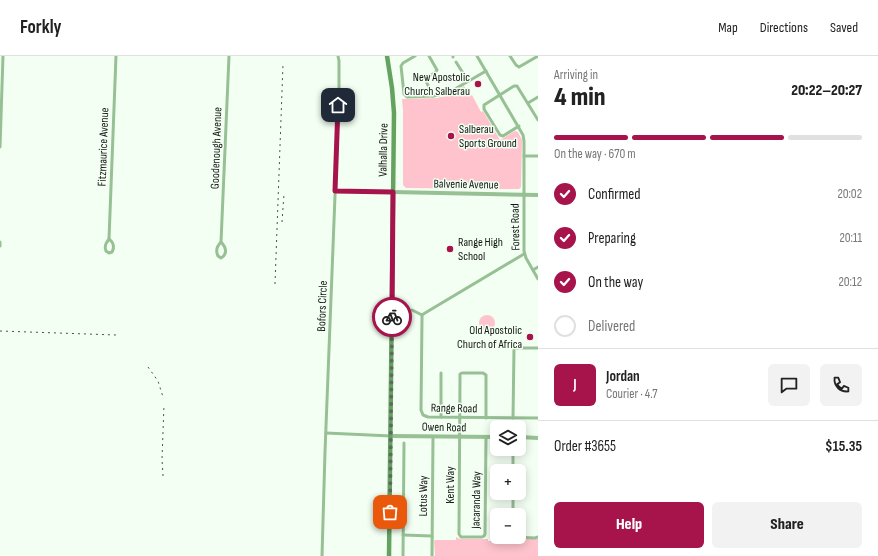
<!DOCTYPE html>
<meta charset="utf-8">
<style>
body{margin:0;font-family:"Sofia Sans Condensed",sans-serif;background:#f2f2f2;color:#222;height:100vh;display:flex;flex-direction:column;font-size:15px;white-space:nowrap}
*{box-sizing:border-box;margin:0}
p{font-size:13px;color:#767676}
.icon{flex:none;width:22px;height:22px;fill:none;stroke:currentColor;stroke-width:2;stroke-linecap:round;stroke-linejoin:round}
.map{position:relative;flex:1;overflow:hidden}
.panel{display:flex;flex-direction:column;background:#fff;width:340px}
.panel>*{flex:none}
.controls{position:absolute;left:490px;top:364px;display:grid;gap:8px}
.controls a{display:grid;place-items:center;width:36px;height:36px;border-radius:6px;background:#fff;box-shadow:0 2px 10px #0003;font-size:20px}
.pin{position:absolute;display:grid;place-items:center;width:34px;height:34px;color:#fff;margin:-17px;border-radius:8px;box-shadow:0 2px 6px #0006}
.courier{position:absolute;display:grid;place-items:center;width:40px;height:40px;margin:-20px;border:3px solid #a7134b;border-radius:50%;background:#fff;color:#222;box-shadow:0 1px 5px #0007}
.overview em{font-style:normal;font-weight:800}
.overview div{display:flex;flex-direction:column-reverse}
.overview{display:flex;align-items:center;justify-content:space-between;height:68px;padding:0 16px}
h1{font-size:26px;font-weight:800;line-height:30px}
.bar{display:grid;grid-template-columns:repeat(4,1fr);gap:6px 4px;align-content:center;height:48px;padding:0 16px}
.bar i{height:5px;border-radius:3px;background:#e0e0e0}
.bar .active{background:#a7134b}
.bar p{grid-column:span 4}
.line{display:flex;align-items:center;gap:10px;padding:0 16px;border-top:1px solid #e0e0e0}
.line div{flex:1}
.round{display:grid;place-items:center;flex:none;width:42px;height:42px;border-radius:6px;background:#f2f2f2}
ol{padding:0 16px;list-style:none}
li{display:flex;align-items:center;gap:12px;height:44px}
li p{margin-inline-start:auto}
li .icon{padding:4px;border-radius:50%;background:#a7134b;color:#fff;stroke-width:4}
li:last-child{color:#767676}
li i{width:22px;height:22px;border:2px solid #e0e0e0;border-radius:50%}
.cta{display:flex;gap:8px;margin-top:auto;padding:8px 16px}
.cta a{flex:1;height:46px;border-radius:6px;background:#a7134b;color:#fff;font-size:16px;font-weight:800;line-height:46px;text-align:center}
.cta a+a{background:#f2f2f2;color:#222}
header{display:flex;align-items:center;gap:24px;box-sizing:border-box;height:56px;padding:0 20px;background:#fff;border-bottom:1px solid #e0e0e0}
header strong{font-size:19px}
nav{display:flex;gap:22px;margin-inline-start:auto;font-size:14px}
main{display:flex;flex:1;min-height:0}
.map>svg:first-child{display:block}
.green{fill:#fec3cd}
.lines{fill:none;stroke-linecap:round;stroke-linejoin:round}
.minor{stroke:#97c094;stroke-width:3}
.tertiary{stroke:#97c094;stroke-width:4}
.secondary{stroke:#64a260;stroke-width:4.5}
.rail{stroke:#4b514b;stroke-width:1;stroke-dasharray:2 4;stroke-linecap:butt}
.done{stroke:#616861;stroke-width:4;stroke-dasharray:0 7.2}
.route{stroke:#a7134b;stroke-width:5}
.poi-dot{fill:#a7134b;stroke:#f3fff2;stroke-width:1.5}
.labels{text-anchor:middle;stroke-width:3;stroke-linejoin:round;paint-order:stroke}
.poi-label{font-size:12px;fill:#131713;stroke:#f3fff2;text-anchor:end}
.street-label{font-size:12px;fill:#131713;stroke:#f3fff2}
</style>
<header>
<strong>Forkly</strong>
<nav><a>Map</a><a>Directions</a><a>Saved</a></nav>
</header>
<main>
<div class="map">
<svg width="538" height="500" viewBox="0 0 538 500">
<rect width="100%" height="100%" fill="#f3fff2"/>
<g class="green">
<polygon points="464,30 470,40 472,39 481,56 483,55 500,84 515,75 518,76 522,84 521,131 519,133 406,132 403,129 403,54 402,43 437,42 449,39"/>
<circle cx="487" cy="267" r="8"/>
<polygon points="456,481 460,483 488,483 488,485 509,485 510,481 515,483 538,483 538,500 435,500 434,485 435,484 456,484"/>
</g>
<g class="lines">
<g class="minor">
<polyline points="415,0 403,7 401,10 404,38 407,41 433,40 448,37 486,15"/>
<path d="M429,0L437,14C435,19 428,19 426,23C426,29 432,34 433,40"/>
<polyline points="453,0 453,1"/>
<polyline points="477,0 523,79 524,85 524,195 526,202 538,223"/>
<polyline points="510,0 516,9 519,11 538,0"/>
<polyline points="456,6 468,25"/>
<polyline points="528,47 538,41"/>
<polyline points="519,70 503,80 500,79 484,53 484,49 514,30 517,30 538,64"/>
<polyline points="0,91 3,0"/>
<polyline points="524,100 538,100"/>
<polyline points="335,135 393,136"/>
<polyline points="109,183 116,0"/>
<path d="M109,183C113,186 115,191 112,196L109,197L106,195C104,190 106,187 109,183Z"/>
<polyline points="0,186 0,190"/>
<polyline points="221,186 229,0"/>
<path d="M221,186C226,191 228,198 221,202L218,200C215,194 217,190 221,186Z"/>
<polyline points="524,198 425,257 422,259 422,262 421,354 423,359 428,361 538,362"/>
<polyline points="533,214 538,211"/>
<polyline points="412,254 422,259"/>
<polyline points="441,361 441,317"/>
<polyline points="486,362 486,319 483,317 462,317 460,318 460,321 459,478 461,481 482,481 484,480 485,478 486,381"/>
<polyline points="513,362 514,292 538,292"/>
<polyline points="326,377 391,380"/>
<polyline points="513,415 513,393"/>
<polyline points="513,459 513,437"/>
<polyline points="403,479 432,480"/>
<polyline points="514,481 535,482 538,481"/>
<polyline points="322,500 325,396 339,37 339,5 338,0"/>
<polyline points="403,500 404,387"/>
<polyline points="432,500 433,381"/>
</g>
<g class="tertiary">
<polyline points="393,136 538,139"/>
<polyline points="391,380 497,381"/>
<polyline points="519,381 538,382"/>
</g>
<polyline class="secondary" points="387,0 392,32 394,57 389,500"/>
<g class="rail">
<polyline points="282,166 284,138"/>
<polyline points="275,228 283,8"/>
<polyline points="0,275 116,279"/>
<polyline points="148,311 158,325 163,341"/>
<polyline points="163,420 162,403 164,349"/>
</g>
</g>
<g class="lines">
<polyline class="done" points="390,456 392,261"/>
<polyline class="route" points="338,49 335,135 393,136 392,261"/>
</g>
<g class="poi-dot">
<circle cx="478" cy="28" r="4"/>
<circle cx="451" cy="80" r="4"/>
<circle cx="450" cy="193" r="4"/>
<circle cx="530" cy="281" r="4"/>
</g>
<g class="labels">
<g class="poi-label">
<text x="470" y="25">New Apostolic<tspan x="470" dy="14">Church Salberau</tspan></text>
<text x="459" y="77" text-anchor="start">Salberau<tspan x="459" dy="14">Sports Ground</tspan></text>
<text x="458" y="190" text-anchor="start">Range High<tspan x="458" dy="14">School</tspan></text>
<text x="522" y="278">Old Apostolic<tspan x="522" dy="14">Church of Africa</tspan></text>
</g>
<g class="street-label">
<text transform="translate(103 91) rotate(-88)" y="4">Fitzmaurice Avenue</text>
<text transform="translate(216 92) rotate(-88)" y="4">Goodenough Avenue</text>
<text transform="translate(383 94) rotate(-89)" y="4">Valhalla Drive</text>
<text transform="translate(466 128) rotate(1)" y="4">Balvenie Avenue</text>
<text transform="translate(515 171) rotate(-91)" y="4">Forest Road</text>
<text transform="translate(322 250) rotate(-88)" y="4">Bofors Circle</text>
<text transform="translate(454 352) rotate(1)" y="4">Range Road</text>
<text transform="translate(444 371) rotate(1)" y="4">Owen Road</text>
<text transform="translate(450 429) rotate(-90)" y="4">Kent Way</text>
<text transform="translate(423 440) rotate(-89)" y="4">Lotus Way</text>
<text transform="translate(476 444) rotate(-89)" y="4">Jacaranda Way</text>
</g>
</g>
</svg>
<div class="controls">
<a><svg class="icon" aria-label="layers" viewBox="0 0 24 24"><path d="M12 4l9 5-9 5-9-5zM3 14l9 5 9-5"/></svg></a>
<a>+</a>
<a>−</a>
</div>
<div class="pin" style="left:390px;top:456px;background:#ea580c"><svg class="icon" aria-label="bag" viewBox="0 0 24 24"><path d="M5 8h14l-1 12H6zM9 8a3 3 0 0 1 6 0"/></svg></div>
<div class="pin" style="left:338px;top:49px;background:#1f2937"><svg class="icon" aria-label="home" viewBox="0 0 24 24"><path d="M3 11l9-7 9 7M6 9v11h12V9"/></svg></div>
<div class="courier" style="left:392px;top:261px"><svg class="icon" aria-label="bike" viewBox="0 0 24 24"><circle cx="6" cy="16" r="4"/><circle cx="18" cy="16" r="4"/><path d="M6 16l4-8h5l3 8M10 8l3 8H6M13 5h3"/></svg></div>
</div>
<section class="panel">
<div class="overview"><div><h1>4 min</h1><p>Arriving in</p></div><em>20:22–20:27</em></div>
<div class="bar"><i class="active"></i><i class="active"></i><i class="active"></i><i></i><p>On the way · 670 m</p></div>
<ol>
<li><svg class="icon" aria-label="check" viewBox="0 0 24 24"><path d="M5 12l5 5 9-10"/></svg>Confirmed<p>20:02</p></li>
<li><svg class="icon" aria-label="check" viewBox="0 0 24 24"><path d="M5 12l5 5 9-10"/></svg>Preparing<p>20:11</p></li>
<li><svg class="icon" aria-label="check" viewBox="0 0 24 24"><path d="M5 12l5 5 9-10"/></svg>On the way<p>20:12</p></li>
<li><i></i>Delivered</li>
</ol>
<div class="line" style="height:72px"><b class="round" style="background:#a7134b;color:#fff">J</b><div><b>Jordan</b><p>Courier · 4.7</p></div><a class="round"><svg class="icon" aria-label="chat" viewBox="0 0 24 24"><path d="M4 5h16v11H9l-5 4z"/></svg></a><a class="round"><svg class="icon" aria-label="phone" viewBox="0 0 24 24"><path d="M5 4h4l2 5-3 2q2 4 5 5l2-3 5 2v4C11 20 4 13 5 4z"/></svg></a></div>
<div class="line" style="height:52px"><div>Order #3655</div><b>$15.35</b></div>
<div class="cta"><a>Help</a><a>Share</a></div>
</section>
</main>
